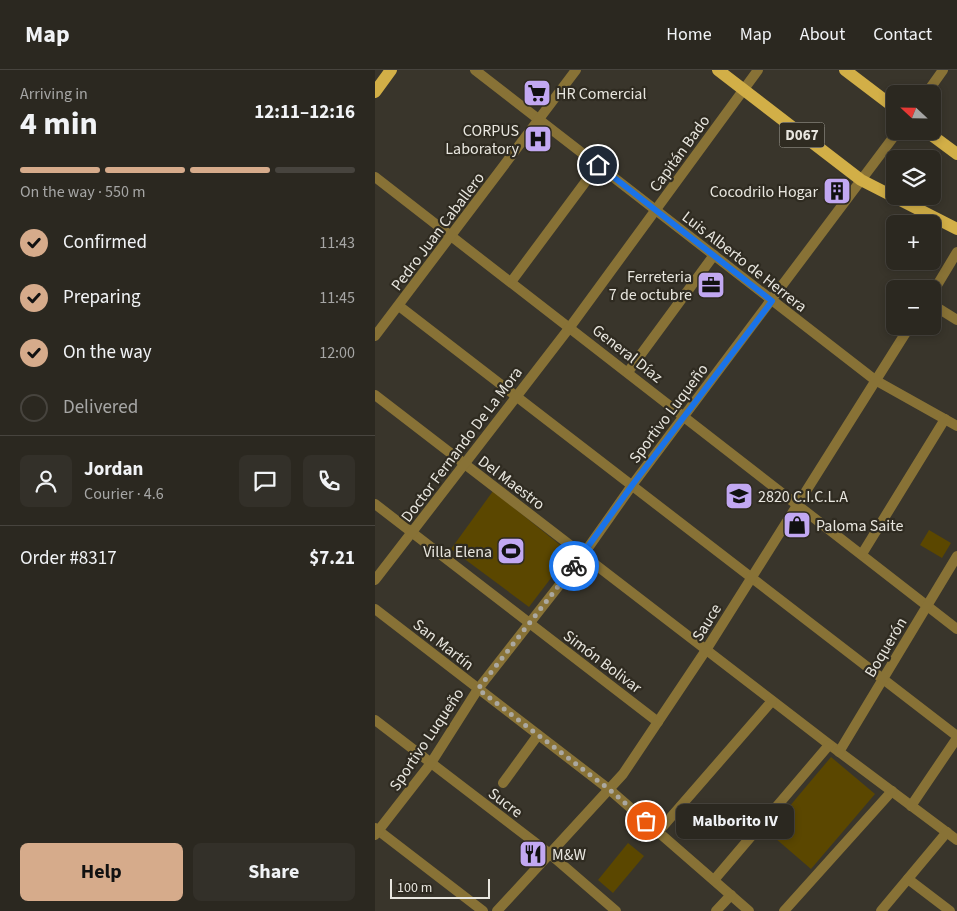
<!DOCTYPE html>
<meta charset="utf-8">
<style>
body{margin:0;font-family:"Source Sans 3",sans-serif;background:#333029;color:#f1f3f6;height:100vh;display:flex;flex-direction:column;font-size:19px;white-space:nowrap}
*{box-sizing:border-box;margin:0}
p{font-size:16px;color:#a6a6a5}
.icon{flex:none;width:28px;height:28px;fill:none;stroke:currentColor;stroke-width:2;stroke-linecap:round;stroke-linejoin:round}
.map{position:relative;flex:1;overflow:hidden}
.panel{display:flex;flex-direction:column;background:#2b2820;width:375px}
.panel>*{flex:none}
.needle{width:32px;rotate:292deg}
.tools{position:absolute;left:511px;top:15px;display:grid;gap:10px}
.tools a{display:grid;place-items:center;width:55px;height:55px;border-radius:8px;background:#2b2820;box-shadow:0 2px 8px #0003,0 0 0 1px #47443e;font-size:25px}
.scale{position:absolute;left:15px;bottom:12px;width:100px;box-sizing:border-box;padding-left:5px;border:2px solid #e8e6df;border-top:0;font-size:14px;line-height:18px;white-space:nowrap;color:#e8e6df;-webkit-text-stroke:4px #2f2b21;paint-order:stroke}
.pin{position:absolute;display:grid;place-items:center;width:42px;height:42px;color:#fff;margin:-21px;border:2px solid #fff;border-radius:50%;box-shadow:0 1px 5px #0007}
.courier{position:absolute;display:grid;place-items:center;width:50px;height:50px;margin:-25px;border:4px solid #1a73e8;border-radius:50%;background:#fff;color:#222;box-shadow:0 1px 6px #0007}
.bubble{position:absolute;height:35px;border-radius:8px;background:#2b2820;box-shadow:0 2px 8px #0003,0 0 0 1px #47443e;font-size:16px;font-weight:700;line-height:35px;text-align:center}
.head em{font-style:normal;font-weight:700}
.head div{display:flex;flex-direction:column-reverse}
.head{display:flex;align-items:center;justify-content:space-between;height:85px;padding:0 20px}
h1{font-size:32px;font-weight:700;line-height:38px}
.bar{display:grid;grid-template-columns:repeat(4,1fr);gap:8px 5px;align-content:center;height:60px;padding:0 20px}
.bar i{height:6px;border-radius:4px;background:#47443e}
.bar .current{background:#d6ab8b}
.bar p{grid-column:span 4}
.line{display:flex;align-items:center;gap:12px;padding:0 20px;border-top:1px solid #47443e}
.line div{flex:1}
.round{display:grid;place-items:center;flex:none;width:52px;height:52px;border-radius:8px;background:#333029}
ol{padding:0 20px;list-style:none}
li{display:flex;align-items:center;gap:15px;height:55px}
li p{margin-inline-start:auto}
li .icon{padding:5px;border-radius:50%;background:#d6ab8b;color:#111;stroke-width:4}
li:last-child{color:#a6a6a5}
li i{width:28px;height:28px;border:2px solid #47443e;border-radius:50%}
.cta{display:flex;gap:10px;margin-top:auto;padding:10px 20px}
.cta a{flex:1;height:58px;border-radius:8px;background:#d6ab8b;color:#111;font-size:20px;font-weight:700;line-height:58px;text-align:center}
.cta a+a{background:#333029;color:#f1f3f6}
header{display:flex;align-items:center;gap:30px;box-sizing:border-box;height:70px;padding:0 25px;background:#2b2820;border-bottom:1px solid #47443e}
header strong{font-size:24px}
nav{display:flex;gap:28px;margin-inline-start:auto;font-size:18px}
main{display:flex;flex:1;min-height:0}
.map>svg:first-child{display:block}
.green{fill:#5b4700}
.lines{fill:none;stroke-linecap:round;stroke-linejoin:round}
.minor{stroke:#887236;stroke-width:10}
.major{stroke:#d2af47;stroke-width:12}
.done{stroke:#aba8a0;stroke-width:5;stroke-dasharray:0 9}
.route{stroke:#1a73e8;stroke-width:6}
.labels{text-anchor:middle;stroke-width:4.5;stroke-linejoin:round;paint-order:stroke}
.shield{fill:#2f2b21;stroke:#b0aea6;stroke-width:1}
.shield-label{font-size:15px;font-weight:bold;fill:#e8e6df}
.poi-label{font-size:16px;fill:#e8e6df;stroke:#2f2b21;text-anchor:start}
.street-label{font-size:16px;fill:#e8e6df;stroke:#2f2b21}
</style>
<header>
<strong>Map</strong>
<nav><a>Home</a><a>Map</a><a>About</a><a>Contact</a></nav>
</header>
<main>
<section class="panel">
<div class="head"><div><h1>4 min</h1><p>Arriving in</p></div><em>12:11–12:16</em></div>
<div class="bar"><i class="current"></i><i class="current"></i><i class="current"></i><i></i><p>On the way · 550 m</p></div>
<ol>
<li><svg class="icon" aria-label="check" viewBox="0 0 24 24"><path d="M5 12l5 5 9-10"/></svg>Confirmed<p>11:43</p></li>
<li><svg class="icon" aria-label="check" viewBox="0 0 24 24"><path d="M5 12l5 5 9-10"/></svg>Preparing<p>11:45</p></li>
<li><svg class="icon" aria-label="check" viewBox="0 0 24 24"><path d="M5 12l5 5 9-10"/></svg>On the way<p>12:00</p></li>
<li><i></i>Delivered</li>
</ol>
<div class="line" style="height:90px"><a class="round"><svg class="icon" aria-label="person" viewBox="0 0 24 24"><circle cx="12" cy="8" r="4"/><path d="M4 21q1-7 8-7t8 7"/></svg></a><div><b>Jordan</b><p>Courier · 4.6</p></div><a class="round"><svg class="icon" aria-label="chat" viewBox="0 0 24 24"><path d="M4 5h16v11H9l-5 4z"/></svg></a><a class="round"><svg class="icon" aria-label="phone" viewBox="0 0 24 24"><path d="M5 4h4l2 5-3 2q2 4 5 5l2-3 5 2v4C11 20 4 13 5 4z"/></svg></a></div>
<div class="line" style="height:65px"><div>Order #8317</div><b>$7.21</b></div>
<div class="cta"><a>Help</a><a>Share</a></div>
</section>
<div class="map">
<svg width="582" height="841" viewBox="0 0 582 841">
<rect width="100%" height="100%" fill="#39352b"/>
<g class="green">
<polygon points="118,421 195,483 154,537 76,479"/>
<polygon points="554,460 576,473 567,488 545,475"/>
<polygon points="456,687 500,724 436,799 393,762"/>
<polygon points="253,773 269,786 238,823 223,810"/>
</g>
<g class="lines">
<g class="minor">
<polyline points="100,0 500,310 582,356"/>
<polyline points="551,24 568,0"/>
<polyline points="0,107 582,559"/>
<polyline points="136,212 223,95"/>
<polyline points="558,222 582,182"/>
<polyline points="558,235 582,250"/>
<polyline points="24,236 582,666"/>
<polyline points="0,266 201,0"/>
<polyline points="253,302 339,185"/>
<polyline points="0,325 451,672 582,770"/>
<polyline points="0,434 283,652"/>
<polyline points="487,484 570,349"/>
<polyline points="0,510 195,257 383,0"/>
<polyline points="0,539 235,720 374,841"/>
<polyline points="0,650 175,784 241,841"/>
<polyline points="464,682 582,486"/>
<polyline points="128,713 163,665"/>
<polyline points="536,736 582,668"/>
<polyline points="0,758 108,841"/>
<polyline points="283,762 397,631"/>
<polyline points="0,765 56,693 103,619 208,485 258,414 523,61"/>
<polyline points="533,809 575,841"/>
<polyline points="339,810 454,675"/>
<polyline points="122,841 248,704 331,580 535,256"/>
<polyline points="341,841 356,825"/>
<polyline points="409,841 517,721"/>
<polyline points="506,841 572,762"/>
</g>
<g class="major">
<polyline points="343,0 486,110 582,159"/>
<polyline points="470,0 520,38"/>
<polyline points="0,22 16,0"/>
<polyline points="551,61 582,84"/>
</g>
</g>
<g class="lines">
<polyline class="done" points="199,496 103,619 235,720 271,751"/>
<polyline class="route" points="199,496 258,414 397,231 223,95"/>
</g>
<defs>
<symbol id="supermarket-square" viewBox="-11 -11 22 22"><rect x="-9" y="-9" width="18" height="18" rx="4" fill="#c2a8f2" stroke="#2f2b21"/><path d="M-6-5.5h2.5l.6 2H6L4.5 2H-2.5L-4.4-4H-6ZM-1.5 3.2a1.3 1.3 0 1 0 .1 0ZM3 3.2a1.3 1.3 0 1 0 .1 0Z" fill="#111"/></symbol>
<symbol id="hospital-square" viewBox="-11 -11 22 22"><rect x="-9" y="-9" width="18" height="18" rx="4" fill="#c2a8f2" stroke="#2f2b21"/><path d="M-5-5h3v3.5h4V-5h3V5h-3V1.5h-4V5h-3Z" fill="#111"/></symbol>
<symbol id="building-square" viewBox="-11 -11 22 22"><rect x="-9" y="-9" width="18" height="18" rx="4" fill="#c2a8f2" stroke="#2f2b21"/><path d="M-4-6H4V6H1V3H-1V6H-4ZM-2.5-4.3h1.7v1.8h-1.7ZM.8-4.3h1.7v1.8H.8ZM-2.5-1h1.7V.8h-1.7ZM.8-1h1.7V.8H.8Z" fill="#111"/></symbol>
<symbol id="office-square" viewBox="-11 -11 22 22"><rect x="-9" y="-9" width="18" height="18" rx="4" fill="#c2a8f2" stroke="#2f2b21"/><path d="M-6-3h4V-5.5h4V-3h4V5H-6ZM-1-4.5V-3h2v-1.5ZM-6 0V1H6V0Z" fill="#111"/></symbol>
<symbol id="school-square" viewBox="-11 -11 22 22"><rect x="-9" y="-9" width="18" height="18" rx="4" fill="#c2a8f2" stroke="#2f2b21"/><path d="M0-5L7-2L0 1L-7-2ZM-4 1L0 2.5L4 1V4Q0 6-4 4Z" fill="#111"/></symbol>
<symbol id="shop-square" viewBox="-11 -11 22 22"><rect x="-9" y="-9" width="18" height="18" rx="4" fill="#c2a8f2" stroke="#2f2b21"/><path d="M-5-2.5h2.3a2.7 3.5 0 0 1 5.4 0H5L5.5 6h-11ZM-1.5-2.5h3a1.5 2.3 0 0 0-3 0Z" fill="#111"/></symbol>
<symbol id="stadium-square" viewBox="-11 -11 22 22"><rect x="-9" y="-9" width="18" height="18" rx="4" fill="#c2a8f2" stroke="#2f2b21"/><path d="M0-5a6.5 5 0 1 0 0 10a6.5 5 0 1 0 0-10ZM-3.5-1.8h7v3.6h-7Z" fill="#111"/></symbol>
<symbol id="restaurant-square" viewBox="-11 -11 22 22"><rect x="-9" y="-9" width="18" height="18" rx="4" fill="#c2a8f2" stroke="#2f2b21"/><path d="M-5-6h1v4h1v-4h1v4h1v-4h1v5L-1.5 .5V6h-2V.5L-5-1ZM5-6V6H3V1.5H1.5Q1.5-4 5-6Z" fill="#111"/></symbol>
</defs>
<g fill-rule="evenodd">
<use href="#supermarket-square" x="146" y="7" width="32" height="32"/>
<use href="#hospital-square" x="147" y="53" width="32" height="32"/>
<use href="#building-square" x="446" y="105" width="32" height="32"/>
<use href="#office-square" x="320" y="199" width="32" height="32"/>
<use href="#school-square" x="348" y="410" width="32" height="32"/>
<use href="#shop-square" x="406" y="439" width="32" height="32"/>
<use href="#stadium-square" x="120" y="465" width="32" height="32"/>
<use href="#restaurant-square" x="142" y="768" width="32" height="32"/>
</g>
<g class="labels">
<rect class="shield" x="404.5" y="52.5" width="45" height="25" rx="4"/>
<g class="shield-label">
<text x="427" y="70">D067</text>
</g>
<g class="poi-label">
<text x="181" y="29">HR Comercial</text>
<text x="144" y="66" text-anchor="end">CORPUS<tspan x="144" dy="18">Laboratory</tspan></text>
<text x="443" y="127" text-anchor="end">Cocodrilo Hogar</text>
<text x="317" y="212" text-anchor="end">Ferreteria<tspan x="317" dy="18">7 de octubre</tspan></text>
<text x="383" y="432">2820 C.I.C.L.A</text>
<text x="441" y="461">Paloma Saite</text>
<text x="117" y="487" text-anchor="end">Villa Elena</text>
<text x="177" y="790">M&amp;W</text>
</g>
<g class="street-label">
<text transform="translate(304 83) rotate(-54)" y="6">Capitán Bado</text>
<text transform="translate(62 161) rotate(-53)" y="6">Pedro Juan Caballero</text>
<text transform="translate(370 191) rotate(38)" y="6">Luis Alberto de Herrera</text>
<text transform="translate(253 283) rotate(38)" y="6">General Díaz</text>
<text transform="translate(293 343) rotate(-53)" y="6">Sportivo Luqueño</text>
<text transform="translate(86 374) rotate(-53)" y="6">Doctor Fernando De La Mora</text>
<text transform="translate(137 412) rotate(37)" y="6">Del Maestro</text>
<text transform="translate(331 552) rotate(-58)" y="6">Sauce</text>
<text transform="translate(69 574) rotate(38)" y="6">San Martín</text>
<text transform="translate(510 577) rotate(-59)" y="6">Boquerón</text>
<text transform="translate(228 591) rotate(37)" y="6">Simón Bolivar</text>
<text transform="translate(51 669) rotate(-56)" y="6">Sportivo Luqueño</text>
<text transform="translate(131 732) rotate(37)" y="6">Sucre</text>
</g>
</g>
</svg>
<div class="tools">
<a><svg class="needle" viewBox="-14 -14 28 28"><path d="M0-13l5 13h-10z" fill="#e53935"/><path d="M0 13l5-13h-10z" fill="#a6a6a5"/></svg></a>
<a><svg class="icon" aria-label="layers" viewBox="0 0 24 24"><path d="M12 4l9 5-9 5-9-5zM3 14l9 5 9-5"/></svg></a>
<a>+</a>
<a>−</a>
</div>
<div class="scale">100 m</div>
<div class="pin" style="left:271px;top:751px;background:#ea580c"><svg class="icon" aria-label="bag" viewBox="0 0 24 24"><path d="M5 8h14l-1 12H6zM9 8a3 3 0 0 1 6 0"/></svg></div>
<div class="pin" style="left:223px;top:95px;background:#1f2937"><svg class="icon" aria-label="home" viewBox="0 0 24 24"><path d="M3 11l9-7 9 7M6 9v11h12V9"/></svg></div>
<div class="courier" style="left:199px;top:496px"><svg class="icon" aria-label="bike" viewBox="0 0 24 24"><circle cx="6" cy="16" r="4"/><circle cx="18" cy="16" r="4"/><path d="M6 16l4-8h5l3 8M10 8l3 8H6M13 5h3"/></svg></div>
<div class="bubble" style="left:301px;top:734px;width:118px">Malborito IV</div>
</div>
</main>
